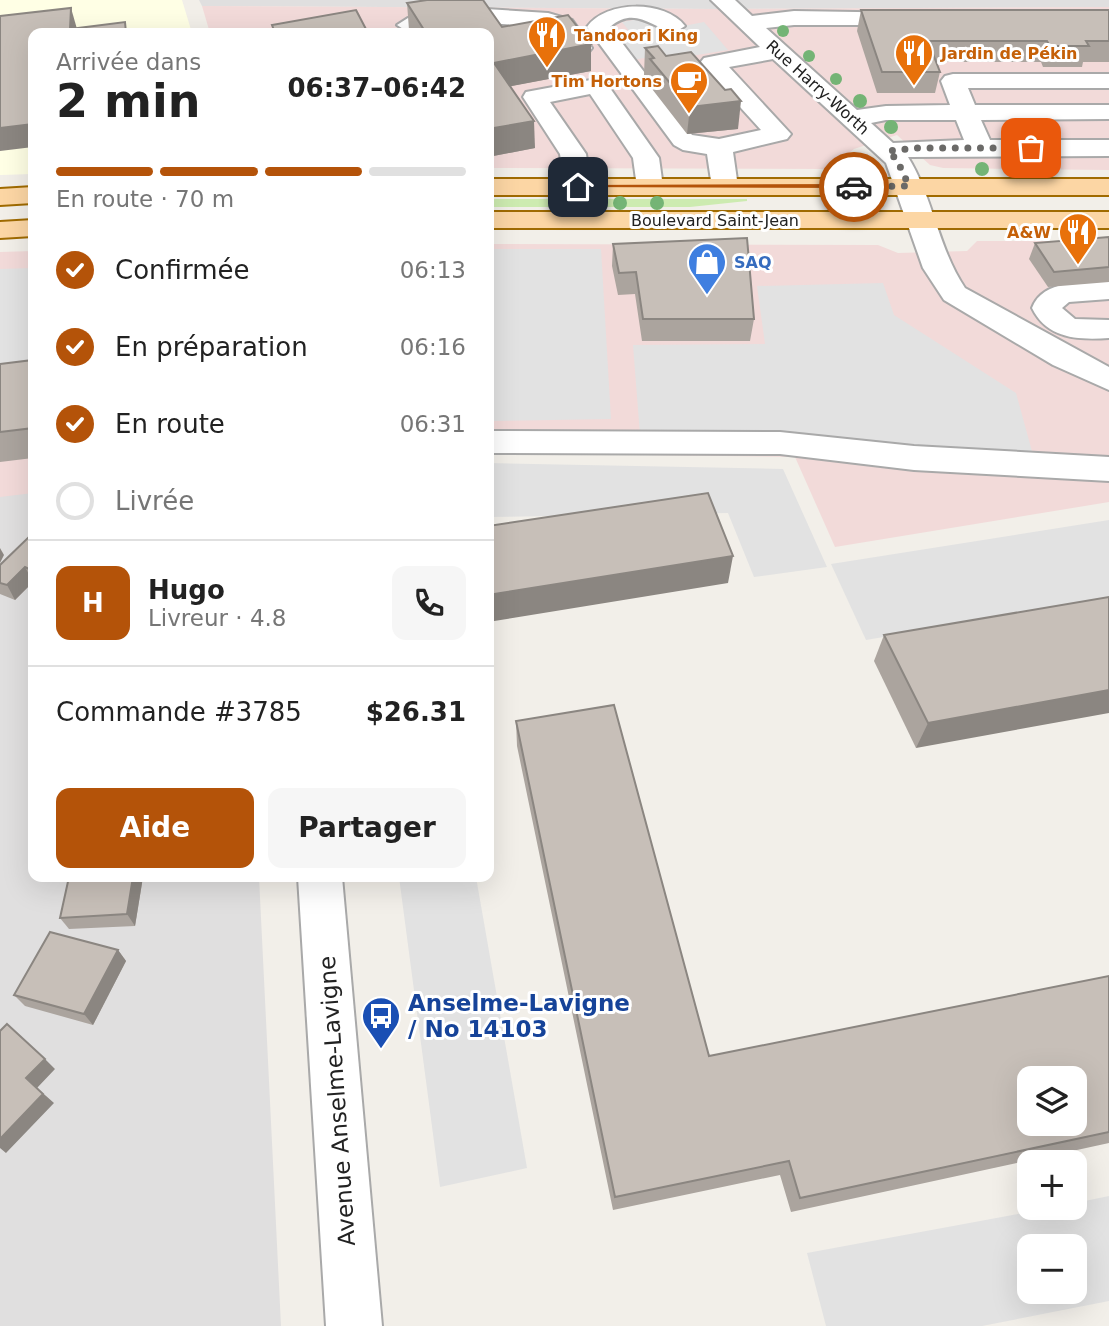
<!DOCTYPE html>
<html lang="fr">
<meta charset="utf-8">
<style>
body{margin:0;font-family:"DejaVu Sans",sans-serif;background:#f6f6f6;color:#222;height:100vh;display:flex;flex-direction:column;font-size:26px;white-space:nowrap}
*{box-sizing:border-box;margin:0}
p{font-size:23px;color:#767676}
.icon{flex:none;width:38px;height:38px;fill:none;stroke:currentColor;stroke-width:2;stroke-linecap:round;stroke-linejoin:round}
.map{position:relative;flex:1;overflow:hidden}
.drawer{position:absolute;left:28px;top:28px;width:466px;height:854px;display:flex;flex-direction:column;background:#fff;border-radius:14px;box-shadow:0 7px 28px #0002}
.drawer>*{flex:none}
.controls{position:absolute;left:1017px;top:1066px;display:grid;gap:14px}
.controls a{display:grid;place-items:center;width:70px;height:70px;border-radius:14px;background:#fff;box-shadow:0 7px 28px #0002;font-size:35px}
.pin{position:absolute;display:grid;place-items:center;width:60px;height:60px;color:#fff;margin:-30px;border-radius:14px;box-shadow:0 4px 10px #0006}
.courier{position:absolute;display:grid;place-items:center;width:70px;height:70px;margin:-35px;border:5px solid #b45309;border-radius:50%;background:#fff;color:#222;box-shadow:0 2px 9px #0007}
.overview em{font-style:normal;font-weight:700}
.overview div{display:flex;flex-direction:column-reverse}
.overview{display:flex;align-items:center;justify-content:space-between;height:119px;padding:0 28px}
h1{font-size:46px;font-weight:700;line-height:52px}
.bar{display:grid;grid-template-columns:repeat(4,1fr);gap:10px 7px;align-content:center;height:84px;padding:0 28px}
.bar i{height:9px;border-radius:5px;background:#e0e0e0}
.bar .selected{background:#b45309}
.bar p{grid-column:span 4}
.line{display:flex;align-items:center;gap:18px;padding:0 28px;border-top:2px solid #e0e0e0}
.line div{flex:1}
.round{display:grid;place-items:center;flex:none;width:74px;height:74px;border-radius:14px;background:#f6f6f6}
ol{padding:0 28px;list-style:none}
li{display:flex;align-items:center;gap:21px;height:77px}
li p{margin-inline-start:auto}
li .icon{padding:7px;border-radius:50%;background:#b45309;color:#fff;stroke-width:4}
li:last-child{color:#767676}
li i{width:38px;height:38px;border:4px solid #e0e0e0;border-radius:50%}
.cta{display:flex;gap:14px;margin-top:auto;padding:14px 28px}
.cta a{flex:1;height:80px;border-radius:14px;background:#b45309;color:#fff;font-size:28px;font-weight:700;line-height:80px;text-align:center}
.cta a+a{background:#f6f6f6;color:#222}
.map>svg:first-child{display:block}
.residential{fill:#e0dfdf}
.commercial{fill:#f2dad9}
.education{fill:#ffffe5}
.grass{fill:#cdebb0}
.parking{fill:#e2e2e2;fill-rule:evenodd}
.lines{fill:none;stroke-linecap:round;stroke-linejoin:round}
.minor-casing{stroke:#a9a9a9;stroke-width:4}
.major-casing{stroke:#a06b00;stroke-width:4}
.minor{fill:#fff;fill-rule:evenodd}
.major{fill:#fcd6a4;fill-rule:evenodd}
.tree{fill:#74b475}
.wall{fill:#aba49e}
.shaded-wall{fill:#8b8681}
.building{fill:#c7bfb8;stroke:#8b8681;stroke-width:2;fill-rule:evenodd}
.route{fill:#b45309}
.done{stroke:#6b6a68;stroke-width:7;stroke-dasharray:0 12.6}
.labels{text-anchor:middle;stroke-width:6;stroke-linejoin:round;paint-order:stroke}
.far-food-label{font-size:16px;font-weight:bold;fill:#c56008;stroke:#fff;text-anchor:start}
.far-street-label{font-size:16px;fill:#222;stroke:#fff}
.far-shop-label{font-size:16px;font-weight:bold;fill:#366cbe;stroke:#fff;text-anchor:start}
.near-transit-label{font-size:23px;font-weight:bold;fill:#164399;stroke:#fff;text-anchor:start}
.near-street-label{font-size:23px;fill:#222;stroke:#fff}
</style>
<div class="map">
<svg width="1109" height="1326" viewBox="0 0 1109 1326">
<rect width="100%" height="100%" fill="#f2efe9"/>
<g class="residential">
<polygon points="199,0 1109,0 1109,7 720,9 202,6"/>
<polygon points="33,488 33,877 259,877 281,1326 0,1326 0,491"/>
</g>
<g class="commercial">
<polygon points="202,6 720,9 1109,7 1109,170 943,168 930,165 897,135 854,149 829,169 488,168 488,33 210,33"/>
<polygon points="977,241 1109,241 1109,502 835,547 795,457 488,453 488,244 878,245 898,253 967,251"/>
<polygon points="33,251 33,493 0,497 0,252"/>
</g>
<polygon class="education" points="0,0 182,0 192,33 33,33 33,174 0,175"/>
<polygon class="grass" points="488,199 747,199 747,201 690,207 488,207"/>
<g class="parking">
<polygon points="656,16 668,29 704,22 728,50 654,62 650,57 633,60 612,35 630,32 622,22"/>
<polygon points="488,249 601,249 611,419 488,421"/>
<polygon points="33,268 33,383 0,387 0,269"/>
<polygon points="883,283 894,315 1016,393 1033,455 640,435 633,345 765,344 757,286"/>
<polygon points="488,463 783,469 827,567 754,577 728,513 488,517"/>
<polygon points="1109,520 1109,599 866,640 831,564"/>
<polygon points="399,877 476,877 527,1168 440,1187"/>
<path d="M1109,1196V1301L982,1326H826L807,1253L1050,1208H1074L1075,1203ZM1074,1246V1292H1029V1246Z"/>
</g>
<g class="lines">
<defs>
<g id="minor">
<path d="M711,0H735L752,16L794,11L919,13L922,18L911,25H794L766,28L857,110L886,106L950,105L941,81L945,76L953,74H1109V88H968L975,105H1109V119L981,120L990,140H1109V156L908,157C933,197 938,248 965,288L1109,367V390L1053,365L944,300L923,268L886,163L773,59L729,67L791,134L787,139L733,152L738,187L734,193H716L712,187L707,154L683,150L674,145L587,27C606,0 665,0 685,26L674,33C651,27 635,6 610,27L692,135L719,139L761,130L700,63L704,58L760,47ZM886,120H956L964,140L893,143L871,123Z"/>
<polygon points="471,8 548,13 572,20 592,48 588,53 572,53 556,30 546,27 471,22 408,32 397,25 408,18"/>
<polygon points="596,79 605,81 659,158 663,187 659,193 641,193 637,187 633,158 590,94 550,102 586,154 591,187 587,193 569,193 565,187 560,154 523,97 526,92"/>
<path d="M1109,281V299L1069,302L1062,308L1075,319L1109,320V338C1078,340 1047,339 1032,308C1043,279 1083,283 1109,281Z"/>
<polygon points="488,431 780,432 914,446 1109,457 1109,481 914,470 780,454 488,453"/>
<polygon points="298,877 342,877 382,1326 326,1326"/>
</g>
<g id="major">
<rect x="488" y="179" width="621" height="16"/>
<polygon points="33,187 33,203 0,205 0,189"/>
<rect x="488" y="212" width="621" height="16"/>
<polygon points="33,220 33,236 0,238 0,222"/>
</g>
</defs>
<use href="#minor" class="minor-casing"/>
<use href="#major" class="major-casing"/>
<use href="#minor" class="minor"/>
<use href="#major" class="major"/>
</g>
<g class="tree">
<circle cx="783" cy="31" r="6"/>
<circle cx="809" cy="56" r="6"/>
<circle cx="836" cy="79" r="6"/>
<circle cx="860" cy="101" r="7"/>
<circle cx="891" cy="127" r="7"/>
<circle cx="982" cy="169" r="7"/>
<circle cx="1043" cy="169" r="7"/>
<circle cx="620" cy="203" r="7"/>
<circle cx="657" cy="203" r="7"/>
<circle cx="588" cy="204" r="7"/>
</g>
<g class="wall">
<polygon points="407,3 502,27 591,71 511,86 535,148 488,157 488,33 412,33 409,30"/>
<polygon points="861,10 1109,10 1109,62 1083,62 1082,67 1043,67 1041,62 936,62 940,72 935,93 877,93 857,31"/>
<polygon points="645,48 666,56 738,129 687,134 649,85 649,81 644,75"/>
<polygon points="1109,237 1109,282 1048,287 1029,259 1035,243"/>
<polygon points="613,244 754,319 750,341 642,341 635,294 618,295 612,266"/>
<polygon points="33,360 33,458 0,462 0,364"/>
<polygon points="33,533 33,582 15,600 0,594 0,565"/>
<polygon points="1109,597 916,748 874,661 884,635"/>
<polygon points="516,721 709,1056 1109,976 1109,1143 791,1212 780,1175 613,1210 517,746"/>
<polygon points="143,877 135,926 69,929 60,918"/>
<polygon points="118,950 126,961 93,1025 25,1006 14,995"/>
</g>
<g class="shaded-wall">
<polygon points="71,8 77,29 70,29"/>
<polygon points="591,44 591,71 496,89 494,63"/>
<polygon points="741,101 738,129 687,134 690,107"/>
<polygon points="534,121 535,148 488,157 488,129"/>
<polygon points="33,124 33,147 0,151 0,128"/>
<polygon points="0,548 4,555 0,563"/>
<polygon points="733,556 728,583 488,622 488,595"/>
<polygon points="25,567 33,582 15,600 7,585"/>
<polygon points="1109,690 1109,713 916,748 928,723"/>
<polygon points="133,877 143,877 135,926 127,914"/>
<polygon points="118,950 126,961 93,1025 84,1014"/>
<polygon points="45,1059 55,1069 37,1088 54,1103 6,1153 0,1148 0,1139 26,1078"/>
</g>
<g class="building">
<polygon points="427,0 483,0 502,27 568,15 591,44 494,63 534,121 488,129 488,33 426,33 407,3"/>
<polygon points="71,8 70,29 125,22 126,33 33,33 33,124 0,128 0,16"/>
<polygon points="356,10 368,33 275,33 272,25"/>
<polygon points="861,10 1109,10 1109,41 1086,41 1089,46 1050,46 1047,41 928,41 940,72 882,72"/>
<polygon points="658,46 666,56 691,52 725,90 731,89 741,101 690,107 650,59 654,58 645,48"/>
<polygon points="1109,237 1109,267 1054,272 1035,243"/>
<polygon points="747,238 754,319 643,319 636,272 619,273 613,244"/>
<polygon points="33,360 33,428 0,432 0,364"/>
<polygon points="708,493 733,556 488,595 488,526"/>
<polygon points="33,533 33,571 25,567 7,585 0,583 0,565"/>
<polygon points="1109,597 1109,690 928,723 884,635"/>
<path d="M614,705L709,1056L1109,976V1132L800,1198L789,1161L615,1197L516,721ZM1029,1078H1074V1124H1029Z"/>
<polygon points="69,877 133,877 127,914 60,918"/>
<polygon points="50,932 118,950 84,1014 14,995"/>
<polygon points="7,1024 45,1059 26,1078 43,1094 0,1139 0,1031"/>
</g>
<polygon class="route" points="854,184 857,188 574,187 578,185"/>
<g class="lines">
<polyline class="done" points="854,187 909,186 897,160 888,151 916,148 1031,148"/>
</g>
<defs>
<symbol id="restaurant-pin" viewBox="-11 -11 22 30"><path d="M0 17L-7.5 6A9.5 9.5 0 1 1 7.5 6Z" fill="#e8710a" stroke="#fff"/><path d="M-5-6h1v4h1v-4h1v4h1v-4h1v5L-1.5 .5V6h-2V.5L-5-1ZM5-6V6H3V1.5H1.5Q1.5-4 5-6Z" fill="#fff"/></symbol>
<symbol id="cafe-pin" viewBox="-11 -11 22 30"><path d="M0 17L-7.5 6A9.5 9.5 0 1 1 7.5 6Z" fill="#e8710a" stroke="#fff"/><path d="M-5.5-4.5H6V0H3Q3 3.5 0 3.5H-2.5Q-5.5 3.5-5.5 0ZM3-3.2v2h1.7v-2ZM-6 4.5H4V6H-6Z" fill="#fff"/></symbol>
<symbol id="shop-pin" viewBox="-11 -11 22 30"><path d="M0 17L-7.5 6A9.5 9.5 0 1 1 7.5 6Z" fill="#3f7fe0" stroke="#fff"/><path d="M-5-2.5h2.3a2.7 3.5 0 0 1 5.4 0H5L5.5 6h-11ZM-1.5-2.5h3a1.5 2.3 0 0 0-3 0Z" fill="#fff"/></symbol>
<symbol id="bus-pin" viewBox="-11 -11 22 30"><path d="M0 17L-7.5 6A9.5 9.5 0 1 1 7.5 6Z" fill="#1a4fb4" stroke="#fff"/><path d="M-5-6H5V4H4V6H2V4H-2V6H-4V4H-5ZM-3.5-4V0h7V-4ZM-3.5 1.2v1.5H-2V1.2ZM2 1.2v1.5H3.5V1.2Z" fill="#fff"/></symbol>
</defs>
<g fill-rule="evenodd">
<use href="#restaurant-pin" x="525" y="13" width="44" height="60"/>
<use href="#restaurant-pin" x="892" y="31" width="44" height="60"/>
<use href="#cafe-pin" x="667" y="59" width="44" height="60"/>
<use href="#restaurant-pin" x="1056" y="210" width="44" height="60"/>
<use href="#shop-pin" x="685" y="240" width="44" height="60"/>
<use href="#bus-pin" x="359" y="994" width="44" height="60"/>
</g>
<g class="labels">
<g class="far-food-label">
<text x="574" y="41">Tandoori King</text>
<text x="941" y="59">Jardin de Pékin</text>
<text x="662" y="87" text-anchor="end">Tim Hortons</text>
<text x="1051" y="238" text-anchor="end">A&amp;W</text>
</g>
<g class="far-street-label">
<text transform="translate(818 87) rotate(42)" y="6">Rue Harry-Worth</text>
<text x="715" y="226">Boulevard Saint-Jean</text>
</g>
<g class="far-shop-label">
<text x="734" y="268">SAQ</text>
</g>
<g class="near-transit-label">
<text x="408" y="1011">Anselme-Lavigne<tspan x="408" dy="26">/ No 14103</tspan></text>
</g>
<g class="near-street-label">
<text transform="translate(337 1101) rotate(-94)" y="8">Avenue Anselme-Lavigne</text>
</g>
</g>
</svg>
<div class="controls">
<a><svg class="icon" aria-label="layers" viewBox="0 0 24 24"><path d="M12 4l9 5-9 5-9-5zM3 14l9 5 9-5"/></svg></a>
<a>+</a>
<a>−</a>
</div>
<div class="pin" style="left:1031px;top:148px;background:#ea580c"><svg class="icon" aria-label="bag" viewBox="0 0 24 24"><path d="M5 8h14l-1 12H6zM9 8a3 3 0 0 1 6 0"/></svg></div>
<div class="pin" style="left:578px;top:187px;background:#1f2937"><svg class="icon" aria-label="home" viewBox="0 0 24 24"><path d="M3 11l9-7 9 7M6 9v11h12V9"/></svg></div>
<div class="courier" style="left:854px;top:187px"><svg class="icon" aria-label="car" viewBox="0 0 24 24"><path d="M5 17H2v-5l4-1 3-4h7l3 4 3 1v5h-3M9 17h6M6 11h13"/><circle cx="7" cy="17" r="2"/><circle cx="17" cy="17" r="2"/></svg></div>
<section class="drawer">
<div class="overview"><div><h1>2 min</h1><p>Arrivée dans</p></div><em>06:37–06:42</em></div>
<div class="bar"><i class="selected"></i><i class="selected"></i><i class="selected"></i><i></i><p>En route · 70 m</p></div>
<ol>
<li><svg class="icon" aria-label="check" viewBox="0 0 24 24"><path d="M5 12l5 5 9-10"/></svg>Confirmée<p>06:13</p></li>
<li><svg class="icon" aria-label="check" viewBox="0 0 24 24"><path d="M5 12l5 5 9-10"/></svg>En préparation<p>06:16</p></li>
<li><svg class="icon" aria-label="check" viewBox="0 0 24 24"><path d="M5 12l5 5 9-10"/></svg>En route<p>06:31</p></li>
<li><i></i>Livrée</li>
</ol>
<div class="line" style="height:126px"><b class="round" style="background:#b45309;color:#fff">H</b><div><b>Hugo</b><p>Livreur · 4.8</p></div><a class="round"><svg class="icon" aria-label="phone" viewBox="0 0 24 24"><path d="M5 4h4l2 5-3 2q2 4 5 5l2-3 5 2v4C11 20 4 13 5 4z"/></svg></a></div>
<div class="line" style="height:91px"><div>Commande #3785</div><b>$26.31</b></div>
<div class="cta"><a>Aide</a><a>Partager</a></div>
</section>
</div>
